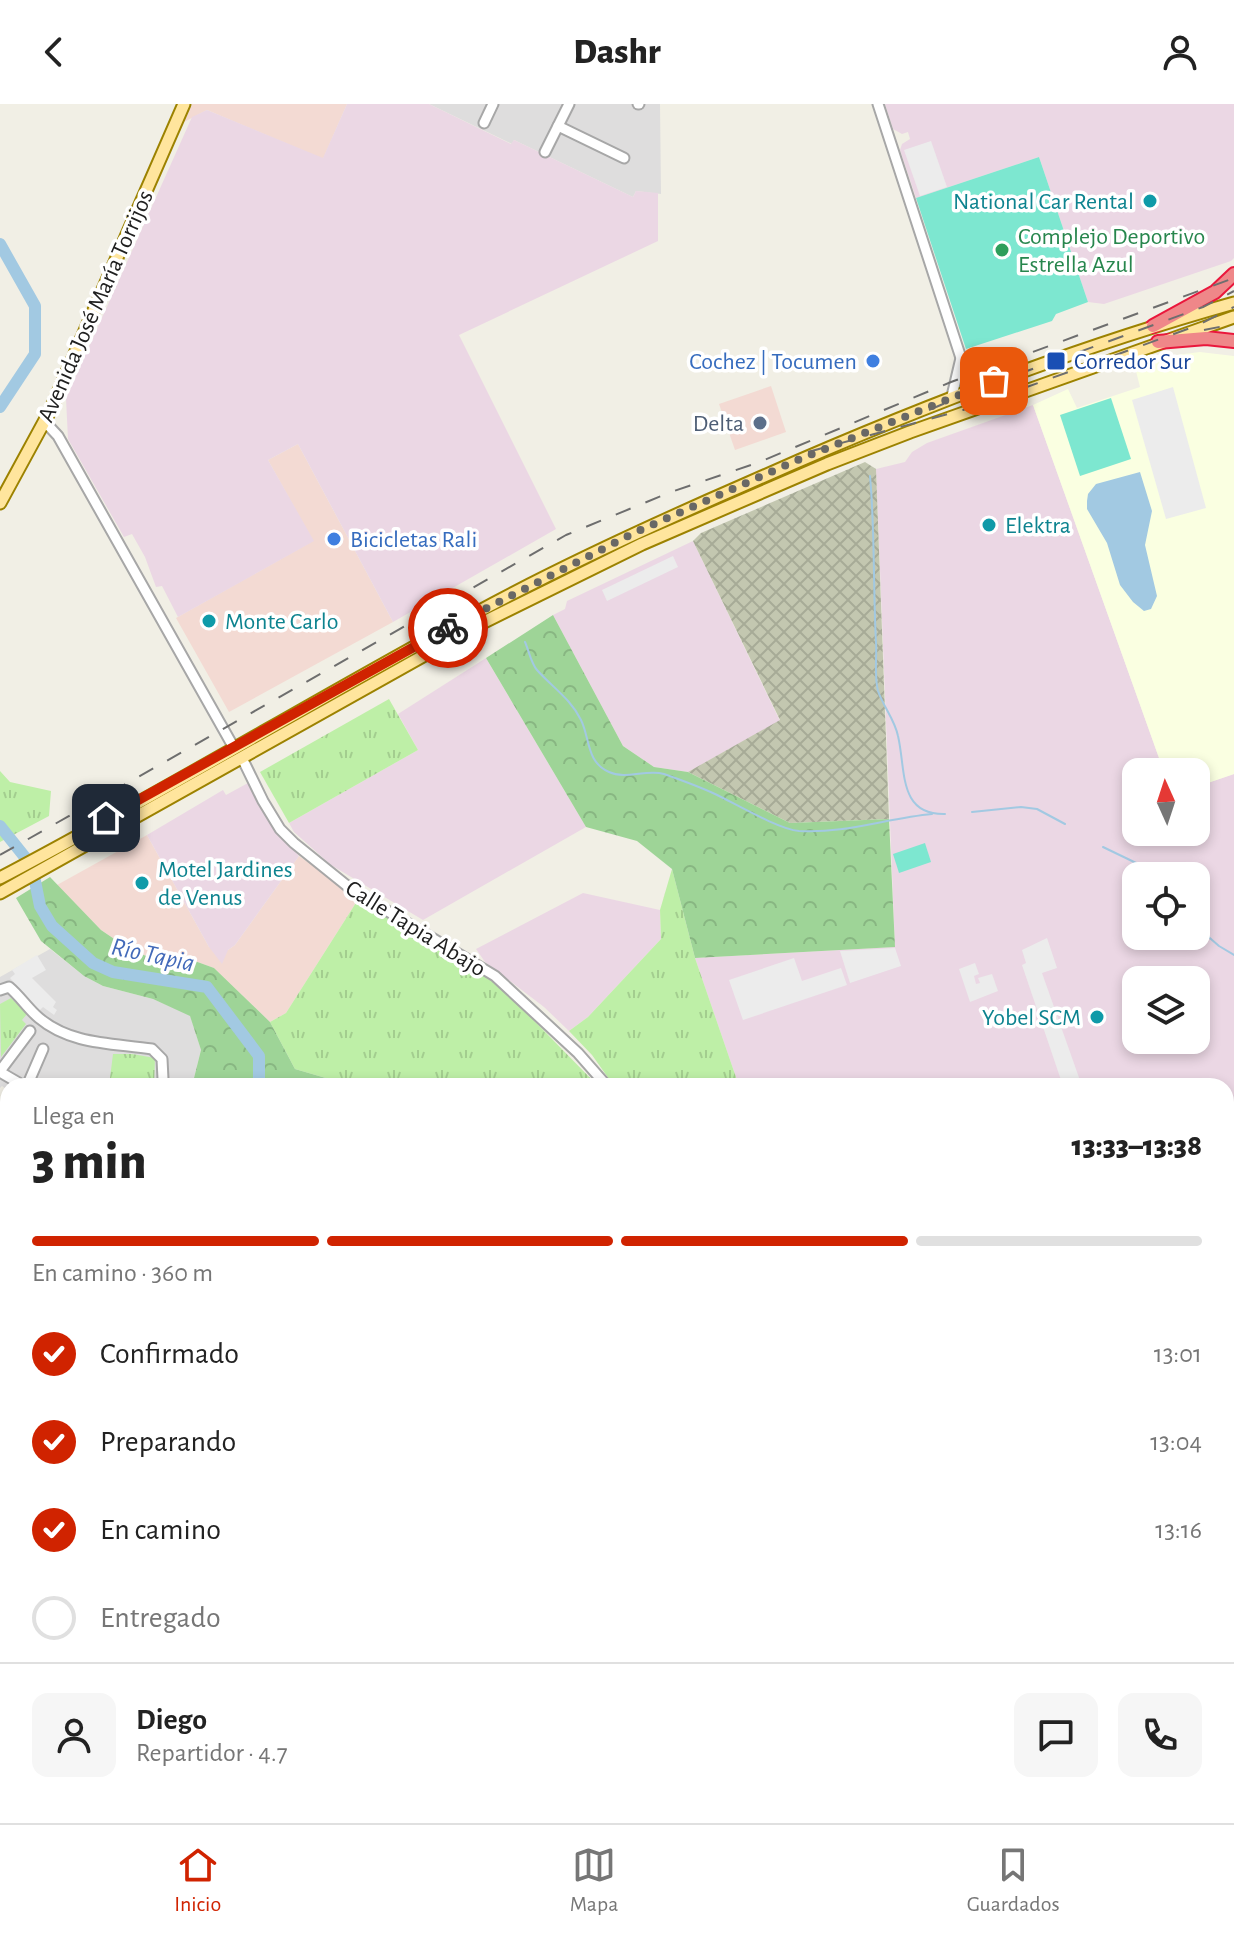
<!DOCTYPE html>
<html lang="es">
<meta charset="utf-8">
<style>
body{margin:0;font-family:"Alegreya Sans",sans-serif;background:#f6f6f6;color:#222;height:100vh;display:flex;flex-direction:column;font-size:30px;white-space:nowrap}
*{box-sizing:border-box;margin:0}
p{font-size:26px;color:#767676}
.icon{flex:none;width:44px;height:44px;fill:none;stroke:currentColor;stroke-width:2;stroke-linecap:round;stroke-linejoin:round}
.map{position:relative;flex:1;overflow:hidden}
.panel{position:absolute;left:0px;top:974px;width:1234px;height:746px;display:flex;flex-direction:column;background:#fff;border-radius:24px 24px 0 0;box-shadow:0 4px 12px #0003}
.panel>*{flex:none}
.needle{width:52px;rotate:357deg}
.fabs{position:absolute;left:1122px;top:654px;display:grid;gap:16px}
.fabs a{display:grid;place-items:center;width:88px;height:88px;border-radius:16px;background:#fff;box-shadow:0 4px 12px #0003;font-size:40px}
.pin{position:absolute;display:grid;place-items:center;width:68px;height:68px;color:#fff;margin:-34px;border-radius:16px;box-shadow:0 4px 12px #0006}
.courier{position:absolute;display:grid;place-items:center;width:80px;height:80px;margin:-40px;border:6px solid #d02300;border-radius:50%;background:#fff;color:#222;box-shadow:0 2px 10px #0007}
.head em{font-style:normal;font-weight:800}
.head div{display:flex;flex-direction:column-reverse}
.head{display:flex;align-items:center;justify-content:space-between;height:136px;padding:0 32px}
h1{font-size:52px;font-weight:800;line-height:60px}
.bar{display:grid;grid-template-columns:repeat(4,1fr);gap:12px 8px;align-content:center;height:96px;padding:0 32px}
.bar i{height:10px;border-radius:6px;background:#e0e0e0}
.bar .selected{background:#d02300}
.bar p{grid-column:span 4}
.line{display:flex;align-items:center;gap:20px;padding:0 32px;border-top:2px solid #e0e0e0}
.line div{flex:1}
.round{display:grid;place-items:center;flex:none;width:84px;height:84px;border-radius:16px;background:#f6f6f6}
ol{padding:0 32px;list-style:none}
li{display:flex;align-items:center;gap:24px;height:88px}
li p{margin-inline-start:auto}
li .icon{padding:8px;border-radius:50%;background:#d02300;color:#fff;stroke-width:4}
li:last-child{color:#767676}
li i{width:44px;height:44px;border:4px solid #e0e0e0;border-radius:50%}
header{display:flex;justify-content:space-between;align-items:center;height:104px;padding:0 32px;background:#fff;font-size:36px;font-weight:800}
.dock{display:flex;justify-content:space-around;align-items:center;height:112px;border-top:2px solid #e0e0e0;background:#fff;font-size:22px;color:#767676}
.dock a{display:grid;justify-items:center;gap:4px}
.dock .selected{color:#d02300}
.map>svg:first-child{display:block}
.residential{fill:#dedddd}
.commercial{fill:#f3dad3}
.industrial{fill:#ebd7e4;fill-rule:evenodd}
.education{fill:#faffe1}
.construction{fill:url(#construction-cross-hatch)}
.grass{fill:url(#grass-tufts)}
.forest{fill:url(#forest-crowns)}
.pitch{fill:#7de7d0}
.parking{fill:#ececec}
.water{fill:#a2c9e2}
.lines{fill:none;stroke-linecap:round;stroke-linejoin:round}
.stream{stroke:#a2c9e2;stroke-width:2}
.river{stroke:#a2c9e2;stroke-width:12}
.minor-casing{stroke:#a7a7a7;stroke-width:13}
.major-casing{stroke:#9c8200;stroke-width:15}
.highway-casing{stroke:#ea173c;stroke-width:16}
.minor{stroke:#fff;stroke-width:9}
.major{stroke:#ffe59d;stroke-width:11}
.highway{stroke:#ef8789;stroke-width:12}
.rail{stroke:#6e6e6e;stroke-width:2;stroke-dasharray:16 16;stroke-linecap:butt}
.done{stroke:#696865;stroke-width:8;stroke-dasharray:0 14.4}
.route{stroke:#d02300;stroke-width:10}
.culture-dot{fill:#0f9aa8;stroke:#fff;stroke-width:3}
.leisure-dot{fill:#2e9e5b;stroke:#fff;stroke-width:3}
.shop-dot{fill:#3f7fe0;stroke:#fff;stroke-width:3}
.transit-dot{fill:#1a4fb4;stroke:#fff;stroke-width:3}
.service-dot{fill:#5c6f8a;stroke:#fff;stroke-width:3}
.labels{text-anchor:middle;stroke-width:7;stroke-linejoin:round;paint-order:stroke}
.culture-label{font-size:24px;fill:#0d838f;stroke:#fff;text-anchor:start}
.leisure-label{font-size:24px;fill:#27864d;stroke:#fff;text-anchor:start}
.street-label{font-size:24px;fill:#202020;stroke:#fff}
.shop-label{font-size:24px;fill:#366cbe;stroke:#fff;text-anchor:end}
.transit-label{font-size:24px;fill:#164399;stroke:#fff;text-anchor:start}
.service-label{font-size:24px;fill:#4e5e75;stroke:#fff;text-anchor:end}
.water-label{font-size:26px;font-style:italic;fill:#436ab9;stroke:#fff}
</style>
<header><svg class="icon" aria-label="back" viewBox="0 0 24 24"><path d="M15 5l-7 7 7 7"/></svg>Dashr<svg class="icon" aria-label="person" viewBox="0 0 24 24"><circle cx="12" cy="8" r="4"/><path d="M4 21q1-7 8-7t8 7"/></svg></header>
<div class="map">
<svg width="1234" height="1719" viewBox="0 0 1234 1719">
<defs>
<pattern id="construction-cross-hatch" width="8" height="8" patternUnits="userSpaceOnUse" patternTransform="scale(2)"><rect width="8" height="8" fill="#c3c7b0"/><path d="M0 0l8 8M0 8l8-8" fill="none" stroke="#a7ab97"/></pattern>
<pattern id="grass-tufts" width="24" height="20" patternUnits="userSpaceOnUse" patternTransform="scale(2)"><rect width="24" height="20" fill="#beefa7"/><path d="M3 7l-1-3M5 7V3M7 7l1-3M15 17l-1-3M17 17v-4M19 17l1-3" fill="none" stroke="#a3cd8f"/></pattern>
<pattern id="forest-crowns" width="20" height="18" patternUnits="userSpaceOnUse" patternTransform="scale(2)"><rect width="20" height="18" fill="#9ed497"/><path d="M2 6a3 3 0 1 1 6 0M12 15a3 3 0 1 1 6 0" fill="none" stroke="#88b682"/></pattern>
</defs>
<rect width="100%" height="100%" fill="#f1efe5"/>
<g class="residential">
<polygon points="429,0 660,0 661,90 636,87 633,93 514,36 512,40"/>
<polygon points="50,845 84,872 103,882 153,895 190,911 201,946 192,982 8,982 8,986 2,982 0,984 0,873"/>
</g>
<g class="commercial">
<polygon points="192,0 347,0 323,55 207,6 184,18"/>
<polygon points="771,282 786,328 735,346 719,300"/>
<polygon points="298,340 393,518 229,608 176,514 313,437 268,356"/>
<polygon points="147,731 209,843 228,846 235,841 299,752 359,794 286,909 270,918 214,864 192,856 164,858 132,847 101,826 57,781"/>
</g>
<g class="industrial">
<polygon points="347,0 429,0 511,40 514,36 633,93 636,87 658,89 658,137 459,231 556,425 393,518 298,340 268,356 314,437 178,513 162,482 156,483 145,453 132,430 124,433 68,335 66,294 192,13 207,6 323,54"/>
<polygon points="885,0 1234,0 1234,154 1231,157 1104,200 1088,198 1039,53 916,94 900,46 902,40 910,35 908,28 902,30 893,25"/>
<path d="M1033,301L1164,668H1136V728H1196V683L1234,670V1298L1226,1301V982H739L695,854L895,843L876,365L905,358L912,348L927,339ZM1136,772H1196V832H1136ZM1136,876H1196V936H1136Z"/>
<polygon points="693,437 780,617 688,668 654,663 623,642 553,511 565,505 567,497"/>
<polygon points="486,554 586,723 423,816 331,761 294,728 289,719 418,646 398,610"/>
<polygon points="248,679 268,716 299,752 235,841 228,846 222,860 209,843 147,731 223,686 226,691"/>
<polygon points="583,789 660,806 661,835 588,913 569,927 544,903 485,858 476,845"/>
</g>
<polygon class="education" points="1200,248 1234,252 1234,670 1196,683 1196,668 1164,668 1033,301 1068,285 1077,304 1140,283 1135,263 1176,251"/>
<polygon class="construction" points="865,358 876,365 889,715 790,719 688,668 780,616 693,437 701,429"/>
<g class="grass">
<polygon points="389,595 418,646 289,719 260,668"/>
<polygon points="0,667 10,678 51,687 49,712 0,738"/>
<polygon points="672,765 695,854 739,982 614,982 592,951 569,927 588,913 661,835 660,806"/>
<polygon points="359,794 478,866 509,891 598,982 425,982 418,977 353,982 295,965 270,918 286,909"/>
<polygon points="11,894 27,910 22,916 26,920 1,953 0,900"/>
<polygon points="113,950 132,950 155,954 154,982 109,982"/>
<polygon points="1234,1448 1234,1534 1226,1537 1226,1452"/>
</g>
<g class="forest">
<polygon points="553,511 623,642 654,663 688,668 790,719 889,715 895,843 695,854 672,765 637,737 586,723 486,554"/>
<polygon points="50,773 101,826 132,847 164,858 192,856 214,864 270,918 295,965 353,982 192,982 201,946 190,912 153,895 103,882 84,872 41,837 16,794"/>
<polygon points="1226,1361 1234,1375 1234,1448 1226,1452"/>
<polygon points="1226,1708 1234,1714 1234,1719 815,1719 809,1712 1226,1712"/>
</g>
<g class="pitch">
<polygon points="1039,53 1088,198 1056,210 1052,217 966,245 916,94"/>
<polygon points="1111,294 1131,355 1080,372 1060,311"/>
<polygon points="925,739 931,758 899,769 893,750"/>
</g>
<g class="parking">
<polygon points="931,37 947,83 920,92 904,46"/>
<polygon points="1173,283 1206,404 1166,415 1132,296"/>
<polygon points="673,452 678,463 607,497 602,486"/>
<polygon points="1047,834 1057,864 1042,869 1082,982 1063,982 1022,861 1026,859 1022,846"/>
<polygon points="895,844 901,862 850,879 840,847"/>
<polygon points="37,851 46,866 32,874 56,898 53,903 57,906 54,911 43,903 39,907 10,874 15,870 12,866"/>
<polygon points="794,854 802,877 841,864 847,881 743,916 729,876"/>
<polygon points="975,859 979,870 974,872 976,880 980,879 978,874 992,870 998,887 970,898 959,865"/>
</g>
<polygon class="water" points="1140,368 1152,407 1145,441 1157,492 1151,505 1144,507 1133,498 1120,481 1107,439 1087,405 1087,397 1088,390 1096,380"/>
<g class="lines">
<g class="stream">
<path d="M870,372C875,427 873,482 876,538C877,553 874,572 878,587C883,602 895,616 898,632C906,666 898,711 945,710"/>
<path d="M525,538C529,547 531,559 537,566C552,583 571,595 581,616C590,634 586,658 609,668C626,676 646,665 664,670C681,676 698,682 715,690C736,700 778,725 799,727C844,730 888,714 932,710"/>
<polyline points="972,708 1021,703 1037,705 1065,720"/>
<polyline points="1103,743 1161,771"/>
<polyline points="1196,822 1219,842 1234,851"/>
</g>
<g class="river">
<polyline points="0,140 35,202 35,250 0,303"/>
<polyline points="0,722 32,762 40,802 52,822 93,859 113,868 207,883 259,952 259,978 265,982"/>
<polyline points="825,1712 825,1715 836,1719"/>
</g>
<defs>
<g id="minor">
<polyline points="638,0 639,0"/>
<polyline points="878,0 961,254 975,268 994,277"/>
<polyline points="484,19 493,0"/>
<polyline points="558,22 624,54"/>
<polyline points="545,48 569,0"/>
<polyline points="952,292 961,254"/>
<polyline points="45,318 58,332 234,644"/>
<polyline points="242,654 263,697 280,725 294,739 351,785 495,872 578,949 607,982"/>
<path d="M0,886L9,883C20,892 28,905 39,914C71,941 113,939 152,945L162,955L163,975L160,982"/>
<polyline points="0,967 30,927"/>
<polyline points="0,968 24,982"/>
<polyline points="27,982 43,945"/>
<polyline points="0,1049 8,1054"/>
<polyline points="0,1114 8,1118"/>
<polyline points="0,1169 8,1155"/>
<polyline points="0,1263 8,1267"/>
<polyline points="0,1300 8,1283"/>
<polyline points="0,1322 8,1329"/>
<polyline points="0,1399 8,1411"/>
<polyline points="0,1499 8,1511"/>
<polyline points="0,1596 8,1591"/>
<polyline points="0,1653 8,1665"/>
<polyline points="0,1681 8,1676"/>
<polyline points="1226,1702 1234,1708"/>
<polyline points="240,1712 245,1719"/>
<polyline points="300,1712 305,1719"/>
<polyline points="359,1712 363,1719"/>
<polyline points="417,1712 422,1719"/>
<polyline points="546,1712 551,1719"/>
<polyline points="605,1712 610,1719"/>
<polyline points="664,1712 669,1719"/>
<polyline points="801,1712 806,1719"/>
<polyline points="40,1719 50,1712"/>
<polyline points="196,1719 206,1712"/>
<polyline points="283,1719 293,1712"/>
<polyline points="485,1719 495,1712"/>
<polyline points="731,1719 741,1712"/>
</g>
<g id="major">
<polyline points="0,399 50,307 184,0"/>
<path d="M0,774C160,690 315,596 474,510C562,462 654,420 746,380C905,309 1066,246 1234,199"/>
<polyline points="0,789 482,519 642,440 827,360 910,328 1234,213"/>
</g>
<g id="highway">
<polyline points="1153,222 1215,188 1234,170"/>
<polyline points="1158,238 1206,234 1234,237"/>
</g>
</defs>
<use href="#minor" class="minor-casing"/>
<use href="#major" class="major-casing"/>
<use href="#highway" class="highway-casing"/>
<use href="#minor" class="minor"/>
<use href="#major" class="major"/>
<use href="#highway" class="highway"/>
<g class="rail">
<polyline points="1204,226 1234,220"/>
<polyline points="929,306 983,283 1203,203 1234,187"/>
<polyline points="808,348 963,306 1196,222 1234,203"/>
<polyline points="0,751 566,431 671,388 757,359 951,278 1234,174"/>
</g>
</g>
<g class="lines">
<polyline class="done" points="448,524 636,428 800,355 994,277"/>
<polyline class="route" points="106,714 448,524"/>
</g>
<g class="culture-dot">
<circle cx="1150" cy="97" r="8"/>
<circle cx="989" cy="421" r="8"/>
<circle cx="209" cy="517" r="8"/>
<circle cx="142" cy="779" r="8"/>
<circle cx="1097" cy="913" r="8"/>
</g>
<circle class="leisure-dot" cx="1002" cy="146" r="8"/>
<g class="shop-dot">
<circle cx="873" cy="257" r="8"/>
<circle cx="334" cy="435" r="8"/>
</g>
<rect class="transit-dot" x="1046" y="247" width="20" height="20" rx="4"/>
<circle class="service-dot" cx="760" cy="319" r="8"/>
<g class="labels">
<g class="culture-label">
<text x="1134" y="105" text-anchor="end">National Car Rental</text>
<text x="1005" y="429">Elektra</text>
<text x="225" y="525">Monte Carlo</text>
<text x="158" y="773">Motel Jardines<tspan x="158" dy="28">de Venus</tspan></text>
<text x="1081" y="921" text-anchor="end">Yobel SCM</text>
</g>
<g class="leisure-label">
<text x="1018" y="140">Complejo Deportivo<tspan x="1018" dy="28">Estrella Azul</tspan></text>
</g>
<g class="street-label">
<text transform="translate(95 202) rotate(-66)" y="8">Avenida José María Torrijos</text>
<text transform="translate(416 824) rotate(32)" y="8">Calle Tapia Abajo</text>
</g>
<g class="shop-label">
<text x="857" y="265">Cochez | Tocumen</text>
<text x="350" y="443" text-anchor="start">Bicicletas Rali</text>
</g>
<g class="transit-label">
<text x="1074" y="265">Corredor Sur</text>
</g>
<g class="service-label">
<text x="744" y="327">Delta</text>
</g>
<g class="water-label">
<text transform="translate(153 850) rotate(12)" y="9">Río Tapia</text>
</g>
</g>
</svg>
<div class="fabs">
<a><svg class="needle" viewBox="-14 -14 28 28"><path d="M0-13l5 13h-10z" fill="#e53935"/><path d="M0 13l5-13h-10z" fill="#767676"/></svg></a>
<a><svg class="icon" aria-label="locate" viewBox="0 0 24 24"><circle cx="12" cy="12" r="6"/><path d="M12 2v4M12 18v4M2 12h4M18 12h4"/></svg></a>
<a><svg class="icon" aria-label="layers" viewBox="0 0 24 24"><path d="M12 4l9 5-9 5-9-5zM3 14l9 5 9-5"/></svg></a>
</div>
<div class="pin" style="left:994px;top:277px;background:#ea580c"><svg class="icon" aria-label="bag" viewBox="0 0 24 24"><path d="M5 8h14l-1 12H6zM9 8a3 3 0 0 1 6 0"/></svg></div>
<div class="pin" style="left:106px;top:714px;background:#1f2937"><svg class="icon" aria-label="home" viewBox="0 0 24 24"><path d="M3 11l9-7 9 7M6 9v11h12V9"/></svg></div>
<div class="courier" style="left:448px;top:524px"><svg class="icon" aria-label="bike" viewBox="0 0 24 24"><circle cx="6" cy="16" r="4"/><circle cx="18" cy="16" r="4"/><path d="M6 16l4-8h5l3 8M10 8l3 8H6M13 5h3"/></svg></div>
<section class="panel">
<div class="head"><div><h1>3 min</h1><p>Llega en</p></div><em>13:33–13:38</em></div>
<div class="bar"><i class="selected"></i><i class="selected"></i><i class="selected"></i><i></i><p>En camino · 360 m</p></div>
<ol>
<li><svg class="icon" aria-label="check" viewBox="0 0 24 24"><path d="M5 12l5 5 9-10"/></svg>Confirmado<p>13:01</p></li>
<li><svg class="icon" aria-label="check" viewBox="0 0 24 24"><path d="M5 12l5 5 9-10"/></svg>Preparando<p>13:04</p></li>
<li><svg class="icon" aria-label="check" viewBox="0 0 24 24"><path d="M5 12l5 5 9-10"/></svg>En camino<p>13:16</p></li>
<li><i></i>Entregado</li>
</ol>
<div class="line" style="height:144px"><a class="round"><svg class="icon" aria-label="person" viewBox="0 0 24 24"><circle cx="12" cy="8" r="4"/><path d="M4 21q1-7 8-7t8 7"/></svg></a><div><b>Diego</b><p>Repartidor · 4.7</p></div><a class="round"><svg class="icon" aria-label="chat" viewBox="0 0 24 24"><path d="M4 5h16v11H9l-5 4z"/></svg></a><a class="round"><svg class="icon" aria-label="phone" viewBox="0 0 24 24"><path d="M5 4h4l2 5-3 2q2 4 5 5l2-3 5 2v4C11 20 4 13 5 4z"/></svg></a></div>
</section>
</div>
<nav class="dock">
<a class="selected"><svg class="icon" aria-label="home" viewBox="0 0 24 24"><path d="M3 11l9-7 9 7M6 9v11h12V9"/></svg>Inicio</a>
<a><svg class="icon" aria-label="map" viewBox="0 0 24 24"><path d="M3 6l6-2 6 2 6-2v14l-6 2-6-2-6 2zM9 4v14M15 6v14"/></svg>Mapa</a>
<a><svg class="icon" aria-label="saved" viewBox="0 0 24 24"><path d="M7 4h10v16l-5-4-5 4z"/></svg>Guardados</a>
</nav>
